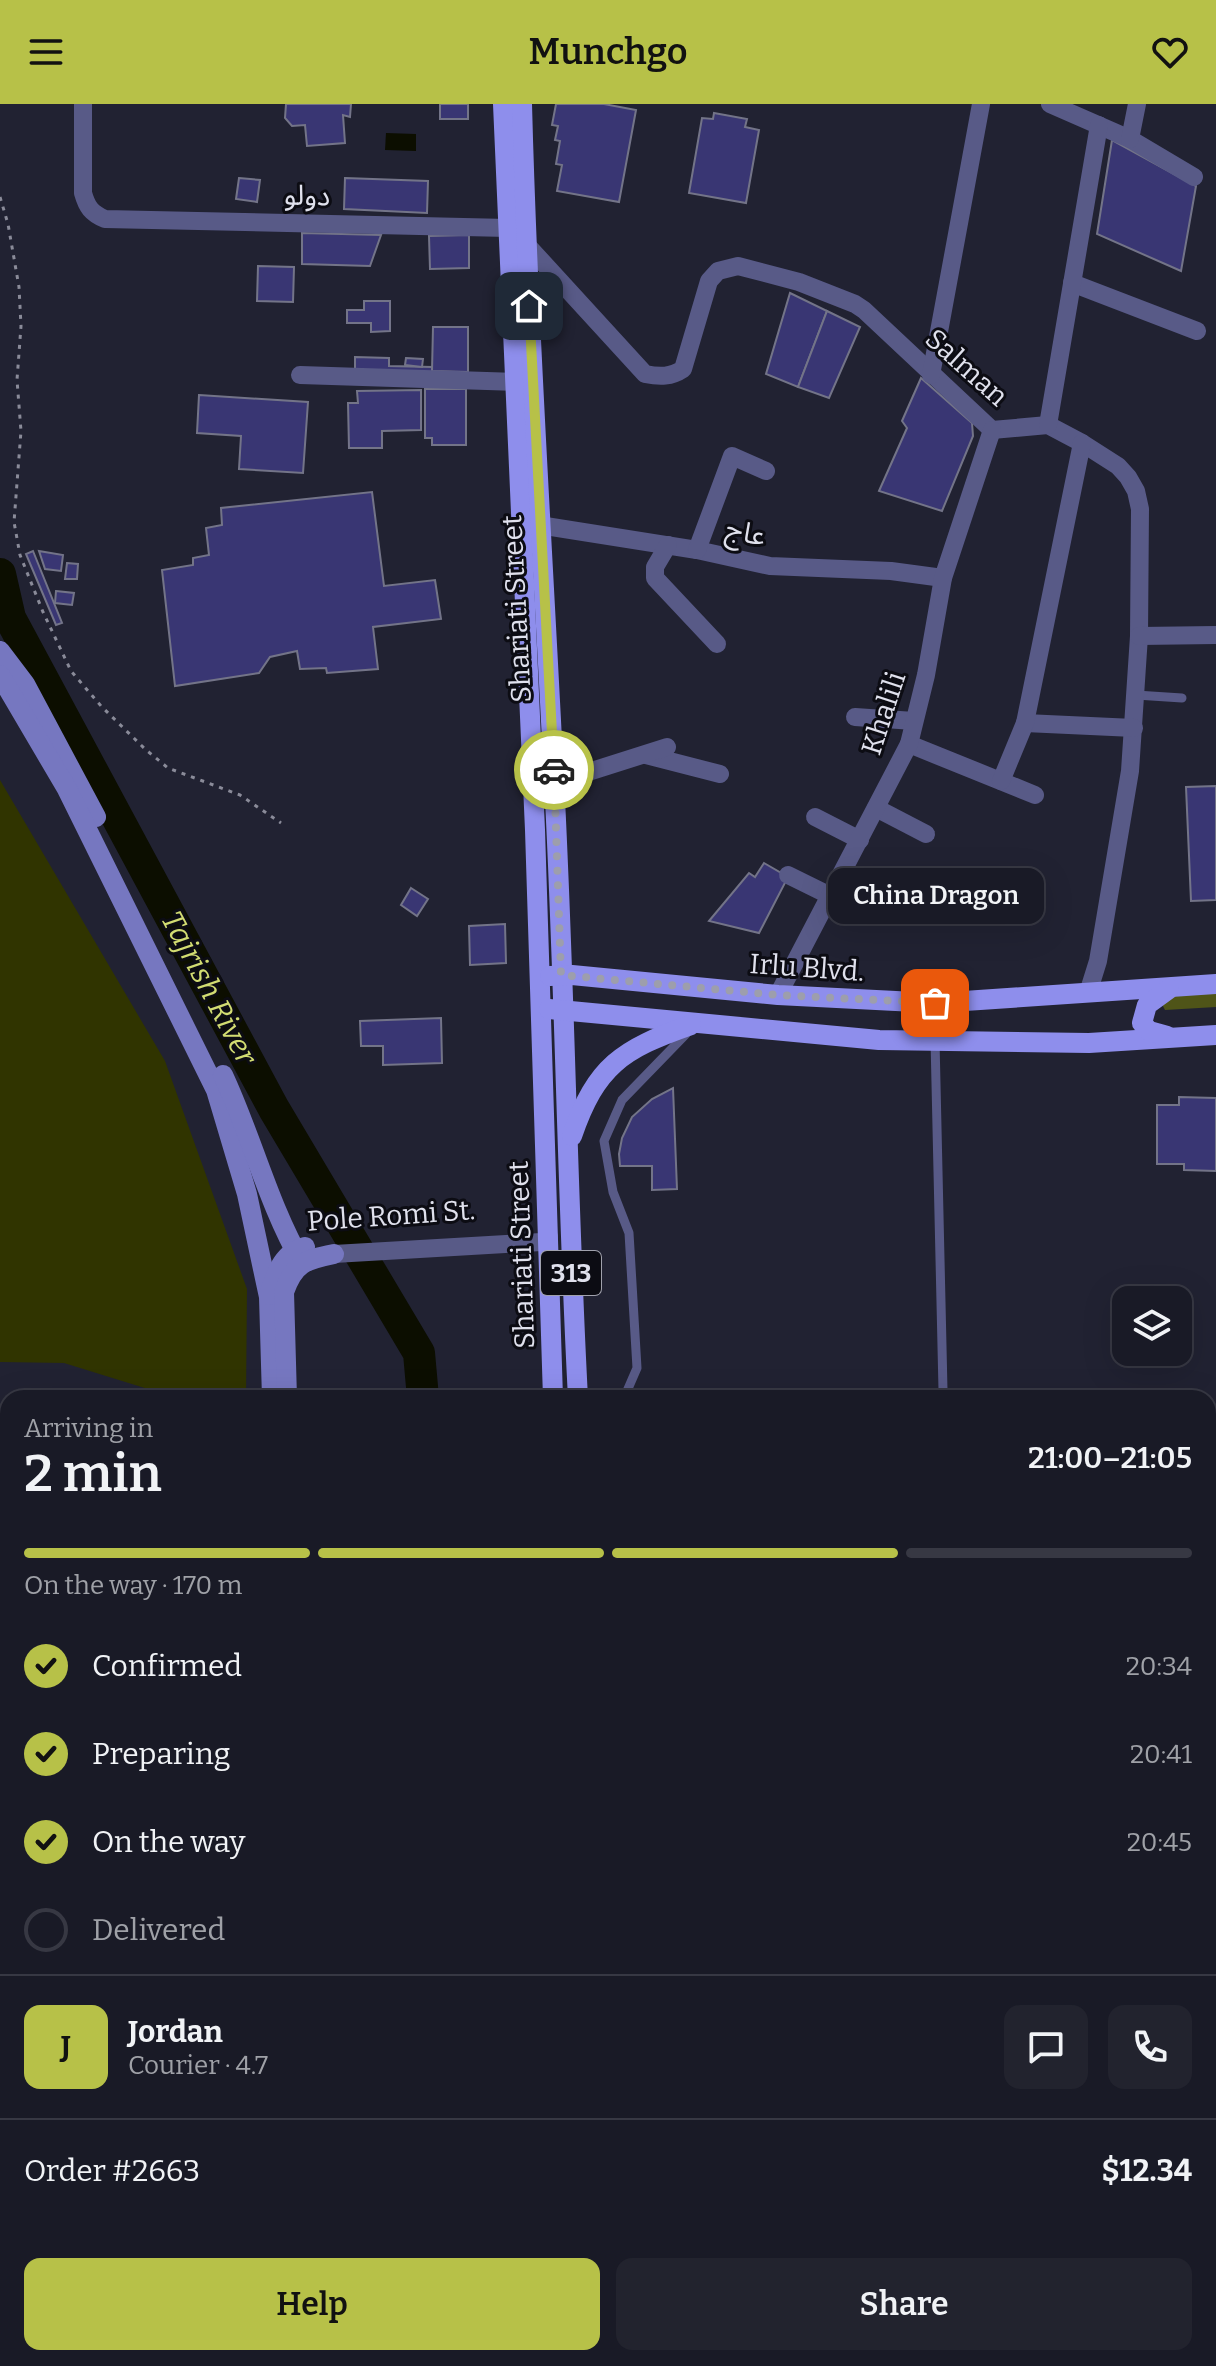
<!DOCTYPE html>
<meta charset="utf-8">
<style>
body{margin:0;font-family:Bitter,"Noto Sans Arabic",serif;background:#22232e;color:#f1f3f6;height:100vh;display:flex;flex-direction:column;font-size:30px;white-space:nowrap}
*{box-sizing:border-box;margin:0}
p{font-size:26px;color:#9fa1a7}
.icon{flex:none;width:44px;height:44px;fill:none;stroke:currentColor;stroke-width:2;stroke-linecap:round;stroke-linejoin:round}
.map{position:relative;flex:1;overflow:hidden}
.sheet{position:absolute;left:0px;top:1286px;width:1216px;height:976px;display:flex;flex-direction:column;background:#191a26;border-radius:24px 24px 0 0;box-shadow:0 8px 32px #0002,0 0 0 2px #373843}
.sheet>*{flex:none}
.fabs{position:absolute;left:1112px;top:1182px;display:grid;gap:16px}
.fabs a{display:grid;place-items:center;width:80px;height:80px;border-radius:16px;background:#191a26;box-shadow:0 8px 32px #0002,0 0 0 2px #373843;font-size:40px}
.pin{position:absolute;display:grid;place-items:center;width:68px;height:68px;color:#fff;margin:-34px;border-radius:16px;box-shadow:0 4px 12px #0006}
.courier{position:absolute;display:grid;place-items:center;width:80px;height:80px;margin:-40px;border:6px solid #b7c148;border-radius:50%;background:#fff;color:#222;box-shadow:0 2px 10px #0007}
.bubble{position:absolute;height:56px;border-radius:16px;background:#191a26;box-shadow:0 8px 32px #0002,0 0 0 2px #373843;font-size:26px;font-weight:600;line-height:56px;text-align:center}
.headline em{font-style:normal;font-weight:600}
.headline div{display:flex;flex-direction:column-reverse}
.headline{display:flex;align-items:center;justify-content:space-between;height:136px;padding:0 24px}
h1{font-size:52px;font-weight:600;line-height:60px}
.bar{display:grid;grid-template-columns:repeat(4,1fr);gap:12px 8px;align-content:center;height:96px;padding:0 24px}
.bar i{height:10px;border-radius:6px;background:#373843}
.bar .active{background:#b7c148}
.bar p{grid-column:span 4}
.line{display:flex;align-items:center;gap:20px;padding:0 24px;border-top:2px solid #373843}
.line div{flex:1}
.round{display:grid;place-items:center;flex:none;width:84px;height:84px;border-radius:16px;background:#22232e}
ol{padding:0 24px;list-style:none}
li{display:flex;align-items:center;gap:24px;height:88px}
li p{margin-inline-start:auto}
li .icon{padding:8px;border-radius:50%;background:#b7c148;color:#111;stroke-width:4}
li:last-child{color:#9fa1a7}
li i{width:44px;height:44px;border:4px solid #373843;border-radius:50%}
.cta{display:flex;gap:16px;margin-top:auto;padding:16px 24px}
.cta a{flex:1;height:92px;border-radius:16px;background:#b7c148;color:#111;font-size:32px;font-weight:600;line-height:92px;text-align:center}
.cta a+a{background:#22232e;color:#f1f3f6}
header{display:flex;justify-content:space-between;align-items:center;height:104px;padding:0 24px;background:#b7c148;color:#111;font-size:36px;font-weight:600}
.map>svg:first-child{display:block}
.green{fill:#303400}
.forest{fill:#4f5418}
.water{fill:#0c0e00}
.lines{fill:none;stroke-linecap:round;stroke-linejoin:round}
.river{stroke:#0c0e00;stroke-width:32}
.building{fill:#393673;stroke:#737488;stroke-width:2}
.path{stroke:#8a8b99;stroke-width:3;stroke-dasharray:4 6;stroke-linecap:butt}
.lane{stroke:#585a87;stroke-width:9}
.street{stroke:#585a87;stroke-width:18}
.secondary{stroke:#7677c0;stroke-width:20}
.primary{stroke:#8e8eec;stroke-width:20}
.done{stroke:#9d9eac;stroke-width:8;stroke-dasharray:0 14.4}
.route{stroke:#b7c148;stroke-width:10}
.labels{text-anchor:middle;stroke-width:6;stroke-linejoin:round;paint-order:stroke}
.shield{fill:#0c0c13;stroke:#a0a1ac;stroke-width:2}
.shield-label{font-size:26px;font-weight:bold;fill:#e0e1ed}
.street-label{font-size:28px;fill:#e0e1ed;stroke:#0c0c13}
.water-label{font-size:30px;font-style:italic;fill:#d2dc72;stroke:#0c0c13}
</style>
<header><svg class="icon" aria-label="menu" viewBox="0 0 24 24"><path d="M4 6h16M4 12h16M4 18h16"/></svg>Munchgo<svg class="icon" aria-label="heart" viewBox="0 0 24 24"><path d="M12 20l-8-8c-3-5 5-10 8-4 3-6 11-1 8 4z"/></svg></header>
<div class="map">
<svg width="1216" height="2262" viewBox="0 0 1216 2262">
<rect width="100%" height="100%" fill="#212232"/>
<g class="green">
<polygon points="0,676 165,957 247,1185 246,1294 177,1294 64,1259 0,1258"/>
<polygon points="623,2254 957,2254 953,2262 623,2262"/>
</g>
<polygon class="forest" points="1216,887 1216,903 1165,906 1162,900 1163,891"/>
<polygon class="water" points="386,29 416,30 416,47 385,46"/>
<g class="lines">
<g class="river">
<polyline points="0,470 10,514 274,1005 419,1249 423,1294"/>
<polyline points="490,2262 491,2254"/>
</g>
</g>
<g class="building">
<polygon points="286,0 351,0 350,13 343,11 345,39 307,42 305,21 292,22 285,14"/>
<rect x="440" y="0" width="28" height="15"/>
<polygon points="556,0 604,0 636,6 619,98 557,87 562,61 556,60 560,37 555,36 558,22 552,21"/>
<polygon points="714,9 747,15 745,23 759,26 746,99 689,89 702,14 713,15"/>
<polygon points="1112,36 1196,82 1181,167 1097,130"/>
<polygon points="239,74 260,76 257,98 236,95"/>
<polygon points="345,74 428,77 427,109 344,105"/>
<polygon points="302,129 381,131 370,162 302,160"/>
<polygon points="469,131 469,164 430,165 429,132"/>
<polygon points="258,162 294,163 293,198 257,197"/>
<polygon points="790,189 827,207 798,283 766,270"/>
<polygon points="364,197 390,197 390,227 371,228 371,219 347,219 347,206 364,206"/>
<polygon points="827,207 860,223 829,294 798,283"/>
<polygon points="433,223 468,223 468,268 432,267"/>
<polygon points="355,253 389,254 389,262 432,263 432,273 355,271"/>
<polygon points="406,254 423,255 422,263 405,261"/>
<polygon points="921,274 972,319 973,332 942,407 879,387 907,324 902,317"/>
<polygon points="425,285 466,285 466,341 432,341 432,334 425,334"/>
<polygon points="421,286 421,326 382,327 382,344 349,344 348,299 358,299 357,287"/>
<polygon points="199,291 308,298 303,369 239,365 241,332 197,329"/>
<polygon points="372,388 384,482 435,476 441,515 373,523 378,565 327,569 326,564 300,565 297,547 270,553 259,569 175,582 162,466 193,461 193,454 209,451 206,424 222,421 221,404"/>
<polygon points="33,447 62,519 56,521 26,450"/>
<polygon points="39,447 63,451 61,467 45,465"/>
<polygon points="67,459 78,460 77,475 65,475"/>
<polygon points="56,487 74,489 72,501 55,499"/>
<polygon points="1216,682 1216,796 1191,797 1186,683"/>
<polygon points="764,759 788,773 759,829 709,817 749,769 755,773"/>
<polygon points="411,784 428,795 417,812 401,801"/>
<polygon points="505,820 506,859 470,861 469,822"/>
<polygon points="441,914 442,959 383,961 383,942 361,942 360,917"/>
<polygon points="673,984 677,1085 652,1086 652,1062 620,1062 619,1050 622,1034 632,1013 652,995"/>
<polygon points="1179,993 1216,994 1216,1067 1184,1066 1184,1060 1157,1060 1157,1001 1179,1001"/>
<polygon points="1,1423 8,1424 8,1554 0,1553"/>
<polygon points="0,1797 8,1799 8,1874 0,1872"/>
<polygon points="0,2072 8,2072 8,2120 0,2119"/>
<polygon points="0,2134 8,2135 8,2172 0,2171"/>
</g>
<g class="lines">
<g class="path">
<polyline points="0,93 8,120 19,183 21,222 17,276 21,327 14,418 20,451 43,508 71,567 101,602 145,645 168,664 240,691 281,719"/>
<polyline points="473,2262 474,2254"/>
</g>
<g class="lane">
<polyline points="1136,591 1182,594"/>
<polyline points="935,936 943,1286"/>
<polyline points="624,1294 637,1264 629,1129 613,1088 604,1037 622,996 686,930"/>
</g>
<g class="street">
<path d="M83,0V89C87,103 91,109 105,115L508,124"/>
<polyline points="1050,0 1130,35 1194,73"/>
<polyline points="1130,35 1137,0"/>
<path d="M526,140L645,270C660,273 671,273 683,265L709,177L718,167L738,162L799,178L855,200L864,206L992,326L1048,321L1082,339L1118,362L1128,373L1136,387L1140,405L1139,532L1130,667L1098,857L1088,889"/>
<polyline points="1072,179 1197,227"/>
<polyline points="300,271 514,278"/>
<polyline points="931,271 981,0"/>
<polyline points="1048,321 1099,21"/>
<polyline points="539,421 697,446 770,462 891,467 943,474"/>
<polyline points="668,441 655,463 655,474 717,540"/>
<polyline points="697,446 732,352 766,367"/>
<polyline points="1139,532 1216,531"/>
<polyline points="855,613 914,617"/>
<polyline points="1025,619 1134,624"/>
<polyline points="909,640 1035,691"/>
<polyline points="646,651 720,670"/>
<polyline points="1001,677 1025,619 1082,339"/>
<polyline points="554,679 667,643"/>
<polyline points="876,704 926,730"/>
<polyline points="815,713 860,736"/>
<polyline points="788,771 855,804"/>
<polyline points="778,891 909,640 926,571 943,474 992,326"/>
<polyline points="334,1150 541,1138 549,1133"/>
<polyline points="0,1408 8,1409"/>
<polyline points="1208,1643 1209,1643"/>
<polyline points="1208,1839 1216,1824"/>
<polyline points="1208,1914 1216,1917"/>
<polyline points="0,2051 8,2052"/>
<polyline points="1208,2117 1216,2121"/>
<polyline points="0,2194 8,2195"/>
<polyline points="317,2254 351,2262"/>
<polyline points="1033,2254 1047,2262"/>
<polyline points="977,2262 982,2254"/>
</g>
<g class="secondary">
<polyline points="0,547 25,580 96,713"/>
<polyline points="0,571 67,685 216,986 247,1090 269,1193 272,1294"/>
<path d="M223,971C252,1033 268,1100 302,1159"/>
<path d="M269,1191C276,1171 282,1148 305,1143"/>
<path d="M287,1294L284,1188C294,1159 305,1156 334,1150"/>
<polyline points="0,2007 8,1994"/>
<polyline points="182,2262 184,2254"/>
</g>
<g class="primary">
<polyline points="503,0 535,726 553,1294"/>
<path d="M522,0C528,226 543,451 554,676C565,882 567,1088 578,1294"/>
<polyline points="550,872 572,871 778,891 935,899 1216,880"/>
<polyline points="549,905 879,936 1089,939 1216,931"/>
<polyline points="1167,932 1149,927 1142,919 1147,901 1169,885"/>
<path d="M572,1032C596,962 622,945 691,921"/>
<polyline points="586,2254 587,2262"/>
<polyline points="611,2254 612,2262"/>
</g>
</g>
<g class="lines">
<polyline class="done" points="554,666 561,871 778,891 935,899"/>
<polyline class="route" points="529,202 554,666"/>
</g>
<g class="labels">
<rect class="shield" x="541" y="1147" width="60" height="44" rx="6"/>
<g class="shield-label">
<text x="571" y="1178">313</text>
</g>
<g class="street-label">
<text transform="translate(307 91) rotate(1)" y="10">دولو</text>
<text transform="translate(967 263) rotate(42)" y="10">Salman</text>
<text transform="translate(746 428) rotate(12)" y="10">عاج</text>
<text transform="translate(516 505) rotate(-93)" y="10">Shariati Street</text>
<text transform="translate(883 609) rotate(-72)" y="10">Khalili</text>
<text transform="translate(807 863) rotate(4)" y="10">Irlu Blvd.</text>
<text transform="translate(391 1111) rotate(-4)" y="10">Pole Romi St.</text>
<text transform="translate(521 1151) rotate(-92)" y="10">Shariati Street</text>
</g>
<g class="water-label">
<text transform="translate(209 884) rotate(62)" y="10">Tajrish River</text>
</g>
</g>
</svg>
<div class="fabs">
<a><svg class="icon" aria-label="layers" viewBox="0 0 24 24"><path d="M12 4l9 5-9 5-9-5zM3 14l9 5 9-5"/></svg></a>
</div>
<div class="pin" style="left:935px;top:899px;background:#ea580c"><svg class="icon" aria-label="bag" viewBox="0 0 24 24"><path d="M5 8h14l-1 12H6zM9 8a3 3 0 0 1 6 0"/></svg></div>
<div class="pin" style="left:529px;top:202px;background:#1f2937"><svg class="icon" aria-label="home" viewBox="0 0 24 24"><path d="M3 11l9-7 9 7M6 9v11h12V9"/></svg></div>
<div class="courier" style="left:554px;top:666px"><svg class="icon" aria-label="car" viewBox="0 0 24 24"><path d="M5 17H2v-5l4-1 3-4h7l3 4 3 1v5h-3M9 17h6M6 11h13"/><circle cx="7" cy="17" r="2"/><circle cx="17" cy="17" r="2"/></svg></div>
<div class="bubble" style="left:828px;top:764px;width:216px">China Dragon</div>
<section class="sheet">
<div class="headline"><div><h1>2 min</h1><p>Arriving in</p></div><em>21:00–21:05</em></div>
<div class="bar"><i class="active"></i><i class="active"></i><i class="active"></i><i></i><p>On the way · 170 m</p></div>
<ol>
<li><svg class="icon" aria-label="check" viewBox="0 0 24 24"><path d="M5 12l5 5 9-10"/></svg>Confirmed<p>20:34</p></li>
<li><svg class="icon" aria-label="check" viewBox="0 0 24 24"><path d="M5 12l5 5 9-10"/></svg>Preparing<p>20:41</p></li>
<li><svg class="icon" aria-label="check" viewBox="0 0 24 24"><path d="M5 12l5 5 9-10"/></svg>On the way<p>20:45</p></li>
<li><i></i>Delivered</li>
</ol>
<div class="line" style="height:144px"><b class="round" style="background:#b7c148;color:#111">J</b><div><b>Jordan</b><p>Courier · 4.7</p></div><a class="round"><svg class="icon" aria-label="chat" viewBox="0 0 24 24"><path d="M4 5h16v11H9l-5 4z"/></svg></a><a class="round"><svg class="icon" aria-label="phone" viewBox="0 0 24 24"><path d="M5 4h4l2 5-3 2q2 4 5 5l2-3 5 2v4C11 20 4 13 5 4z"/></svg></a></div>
<div class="line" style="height:104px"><div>Order #2663</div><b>$12.34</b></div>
<div class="cta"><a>Help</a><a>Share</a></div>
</section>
</div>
